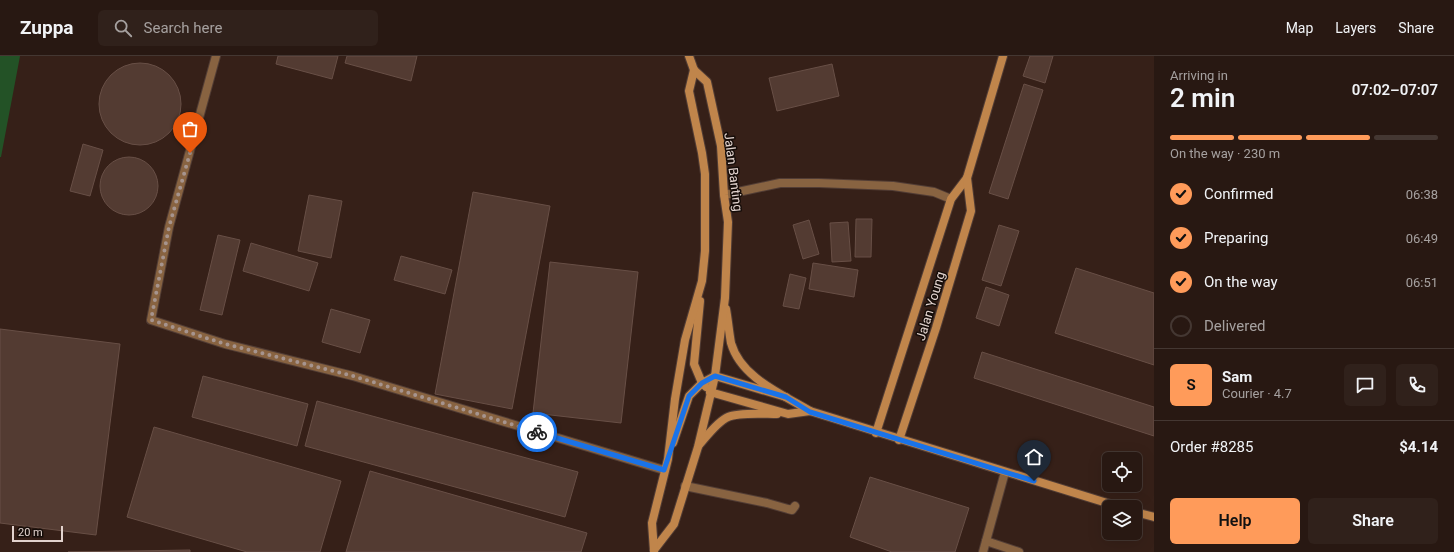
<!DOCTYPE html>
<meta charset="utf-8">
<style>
body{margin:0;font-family:Roboto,sans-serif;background:#30211b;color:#f1f3f6;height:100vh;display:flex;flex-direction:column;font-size:15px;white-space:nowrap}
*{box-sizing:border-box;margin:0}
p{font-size:13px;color:#a5a09f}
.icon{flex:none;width:22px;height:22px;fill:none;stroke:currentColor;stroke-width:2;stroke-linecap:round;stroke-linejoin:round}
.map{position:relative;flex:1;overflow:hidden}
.panel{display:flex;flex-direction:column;background:#281812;width:300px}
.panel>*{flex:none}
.controls{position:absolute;left:1102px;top:396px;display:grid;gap:8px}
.controls a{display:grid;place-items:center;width:40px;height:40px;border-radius:6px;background:#281812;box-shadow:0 4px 16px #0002,0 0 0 1px #443732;font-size:20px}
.scale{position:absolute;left:12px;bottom:10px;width:51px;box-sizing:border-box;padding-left:4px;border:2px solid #e2d3ce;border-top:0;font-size:11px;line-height:14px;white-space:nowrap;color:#e2d3ce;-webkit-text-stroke:3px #160d09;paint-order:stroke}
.pin{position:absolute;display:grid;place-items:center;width:34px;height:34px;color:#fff;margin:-41px -17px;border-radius:50% 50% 50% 0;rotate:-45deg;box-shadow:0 0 4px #0007}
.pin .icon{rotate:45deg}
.courier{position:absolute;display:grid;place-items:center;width:40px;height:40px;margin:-20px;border:3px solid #1a73e8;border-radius:50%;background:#fff;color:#222;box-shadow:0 1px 5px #0007}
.overview em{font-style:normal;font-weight:600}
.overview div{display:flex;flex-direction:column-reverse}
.overview{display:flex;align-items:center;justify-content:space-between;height:68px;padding:0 16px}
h1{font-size:26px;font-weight:600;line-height:30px}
.bar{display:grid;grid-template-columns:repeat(4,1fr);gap:6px 4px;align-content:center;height:48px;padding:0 16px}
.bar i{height:5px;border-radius:3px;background:#443732}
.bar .on{background:#ff9b5a}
.bar p{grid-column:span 4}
.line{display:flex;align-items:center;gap:10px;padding:0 16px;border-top:1px solid #443732}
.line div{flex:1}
.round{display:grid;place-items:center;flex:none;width:42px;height:42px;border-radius:6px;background:#30211b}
ol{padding:0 16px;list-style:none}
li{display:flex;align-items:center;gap:12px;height:44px}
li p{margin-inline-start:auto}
li .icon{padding:4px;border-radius:50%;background:#ff9b5a;color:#111;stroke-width:4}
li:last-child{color:#a5a09f}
li i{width:22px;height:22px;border:2px solid #443732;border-radius:50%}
.cta{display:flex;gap:8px;margin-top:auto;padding:8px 16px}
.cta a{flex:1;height:46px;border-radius:6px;background:#ff9b5a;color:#111;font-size:16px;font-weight:600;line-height:46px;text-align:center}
.cta a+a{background:#30211b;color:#f1f3f6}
header{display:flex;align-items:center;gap:24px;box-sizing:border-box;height:56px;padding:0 20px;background:#281812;border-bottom:1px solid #443732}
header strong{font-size:19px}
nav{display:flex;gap:22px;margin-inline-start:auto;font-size:14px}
.search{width:280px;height:36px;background:#30211b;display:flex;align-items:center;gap:10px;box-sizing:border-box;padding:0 14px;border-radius:6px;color:#a5a09f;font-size:15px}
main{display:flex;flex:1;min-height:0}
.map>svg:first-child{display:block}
.green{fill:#235226}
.building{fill:#533b32;stroke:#684f46}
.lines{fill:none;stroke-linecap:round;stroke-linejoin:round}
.service-casing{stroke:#523d35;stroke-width:10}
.minor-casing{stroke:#523d35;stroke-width:10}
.secondary-casing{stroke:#523d35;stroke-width:10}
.service{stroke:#886341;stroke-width:8}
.minor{stroke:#886341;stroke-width:8}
.secondary{stroke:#c0854b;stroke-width:8}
.done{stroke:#a6948e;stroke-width:4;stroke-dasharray:0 7.2}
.route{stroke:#1a73e8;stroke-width:5}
.labels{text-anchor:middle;stroke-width:3;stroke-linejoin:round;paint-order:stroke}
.street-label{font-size:13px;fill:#e2d3ce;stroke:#160d09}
</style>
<header>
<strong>Zuppa</strong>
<div class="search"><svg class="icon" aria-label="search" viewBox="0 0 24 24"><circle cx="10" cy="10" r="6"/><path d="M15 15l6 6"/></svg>Search here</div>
<nav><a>Map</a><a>Layers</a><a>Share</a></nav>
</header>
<main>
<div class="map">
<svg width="1154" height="496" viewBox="0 0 1154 496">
<rect width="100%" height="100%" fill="#362018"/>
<polygon class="green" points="0,0 20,0 1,101 0,101"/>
<g class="building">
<polygon points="278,0 338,0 332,23 276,8"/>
<polygon points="347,0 417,0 411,25 345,7"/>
<polygon points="1030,0 1053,0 1045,27 1023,20"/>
<circle cx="140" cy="48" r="41"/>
<polygon points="832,8 839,40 777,55 769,22"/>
<polygon points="1024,28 1043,34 1008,143 989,137"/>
<polygon points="83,88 103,94 90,140 70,135"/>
<circle cx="129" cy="130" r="29"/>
<polygon points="473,136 550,150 512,353 435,338"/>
<polygon points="309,139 342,145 331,202 298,195"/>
<polygon points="856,163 872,163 871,201 855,201"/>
<polygon points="809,164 819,198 803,203 793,169"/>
<polygon points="848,166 851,205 832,206 830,167"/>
<polygon points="999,169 1019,175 1001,230 982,224"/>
<polygon points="218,179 240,184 222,259 200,254"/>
<polygon points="251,187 318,207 309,235 243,215"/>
<polygon points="401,200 452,214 445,238 394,224"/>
<polygon points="550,206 638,216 621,367 533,357"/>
<polygon points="813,207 858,214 854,241 809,233"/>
<polygon points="1076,212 1154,237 1154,309 1055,277"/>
<polygon points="790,218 806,222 799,253 783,250"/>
<polygon points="986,231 1009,239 999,270 976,262"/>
<polygon points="331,253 370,264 360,297 322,286"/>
<polygon points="0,273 120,288 96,479 0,467"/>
<polygon points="982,296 1154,351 1154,380 974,322"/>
<polygon points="203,320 308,348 297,390 192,361"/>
<polygon points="317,345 578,416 565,461 305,390"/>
<polygon points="154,371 341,425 320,496 247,496 127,461"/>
<polygon points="370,415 587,477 581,496 346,496"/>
<polygon points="870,421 969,452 955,496 892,496 850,481"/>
<polygon points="190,494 190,496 68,496"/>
</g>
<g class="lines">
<defs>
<g id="service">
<polyline points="216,0 169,171 151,264 225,288 353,320 664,414"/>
<polyline points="685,430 767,447 788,453 792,454 795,450"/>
<polyline points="986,485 1019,496"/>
<polyline points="983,496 1005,416"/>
</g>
<polyline id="minor" points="724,139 780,127 819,127 893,130 934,136 951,143"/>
<g id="secondary">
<polyline points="700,245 694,308 702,327 706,331"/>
<path d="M726,253C728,264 729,276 731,287C741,322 782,338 810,355"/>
<polyline points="710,336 788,358 810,355 1120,451"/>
<polyline points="876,377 951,143 967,122 1003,0"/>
<polyline points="899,384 936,272 971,155 967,122"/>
<polyline points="673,387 689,340 702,327 715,320 786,341"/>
<path d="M699,389C706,381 718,365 728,361C739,356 764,358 777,358"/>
<polyline points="1135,456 1154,461"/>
<polyline points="654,494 674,468 698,391 715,320 725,242 728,166 724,139 721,90 707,26 694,14 689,0"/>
<polyline points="654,495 652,467 668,403 675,343 685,284 702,225 705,195 705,118 702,97 689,35 694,14"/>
</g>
</defs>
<use href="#service" class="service-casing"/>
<use href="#minor" class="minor-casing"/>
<use href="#secondary" class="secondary-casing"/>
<use href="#service" class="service"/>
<use href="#minor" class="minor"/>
<use href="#secondary" class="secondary"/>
</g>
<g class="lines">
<polyline class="done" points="190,97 169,171 151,264 225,288 353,320 537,376"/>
<polyline class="route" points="537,376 664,414 689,340 702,327 715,320 786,341 810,356 1034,425"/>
</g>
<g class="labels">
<g class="street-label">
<text transform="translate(734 116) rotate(83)" y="5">Jalan Banting</text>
<text transform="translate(930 250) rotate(-73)" y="5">Jalan Young</text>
</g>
</g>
</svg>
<div class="controls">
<a><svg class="icon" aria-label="locate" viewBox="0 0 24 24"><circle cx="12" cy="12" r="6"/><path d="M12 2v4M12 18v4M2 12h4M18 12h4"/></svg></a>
<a><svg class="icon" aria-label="layers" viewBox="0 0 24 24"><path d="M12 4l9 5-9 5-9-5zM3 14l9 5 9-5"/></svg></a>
</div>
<div class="scale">20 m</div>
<div class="pin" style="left:190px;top:97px;background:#ea580c"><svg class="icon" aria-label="bag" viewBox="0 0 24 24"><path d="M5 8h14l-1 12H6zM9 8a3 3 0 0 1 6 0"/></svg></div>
<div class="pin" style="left:1034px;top:425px;background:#1f2937"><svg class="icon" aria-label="home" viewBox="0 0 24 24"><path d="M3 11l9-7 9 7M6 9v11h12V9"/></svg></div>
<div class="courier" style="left:537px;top:376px"><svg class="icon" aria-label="bike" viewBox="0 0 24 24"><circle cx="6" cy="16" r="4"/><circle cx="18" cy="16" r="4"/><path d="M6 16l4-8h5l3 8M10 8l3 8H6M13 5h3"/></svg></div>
</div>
<section class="panel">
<div class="overview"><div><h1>2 min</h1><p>Arriving in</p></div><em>07:02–07:07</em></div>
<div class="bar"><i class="on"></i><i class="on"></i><i class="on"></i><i></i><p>On the way · 230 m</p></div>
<ol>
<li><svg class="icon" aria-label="check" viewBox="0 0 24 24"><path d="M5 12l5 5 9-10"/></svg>Confirmed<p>06:38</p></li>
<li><svg class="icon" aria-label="check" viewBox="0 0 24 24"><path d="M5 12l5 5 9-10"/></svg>Preparing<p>06:49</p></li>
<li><svg class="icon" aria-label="check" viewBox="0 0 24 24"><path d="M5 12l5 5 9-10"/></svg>On the way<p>06:51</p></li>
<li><i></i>Delivered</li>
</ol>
<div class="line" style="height:72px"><b class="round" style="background:#ff9b5a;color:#111">S</b><div><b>Sam</b><p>Courier · 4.7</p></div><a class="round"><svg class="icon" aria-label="chat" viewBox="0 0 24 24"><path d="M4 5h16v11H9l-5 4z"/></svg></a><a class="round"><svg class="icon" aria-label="phone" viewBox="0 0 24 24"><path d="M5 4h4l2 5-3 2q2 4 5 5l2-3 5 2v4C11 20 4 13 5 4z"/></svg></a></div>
<div class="line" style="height:52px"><div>Order #8285</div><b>$4.14</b></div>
<div class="cta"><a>Help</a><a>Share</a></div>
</section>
</main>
